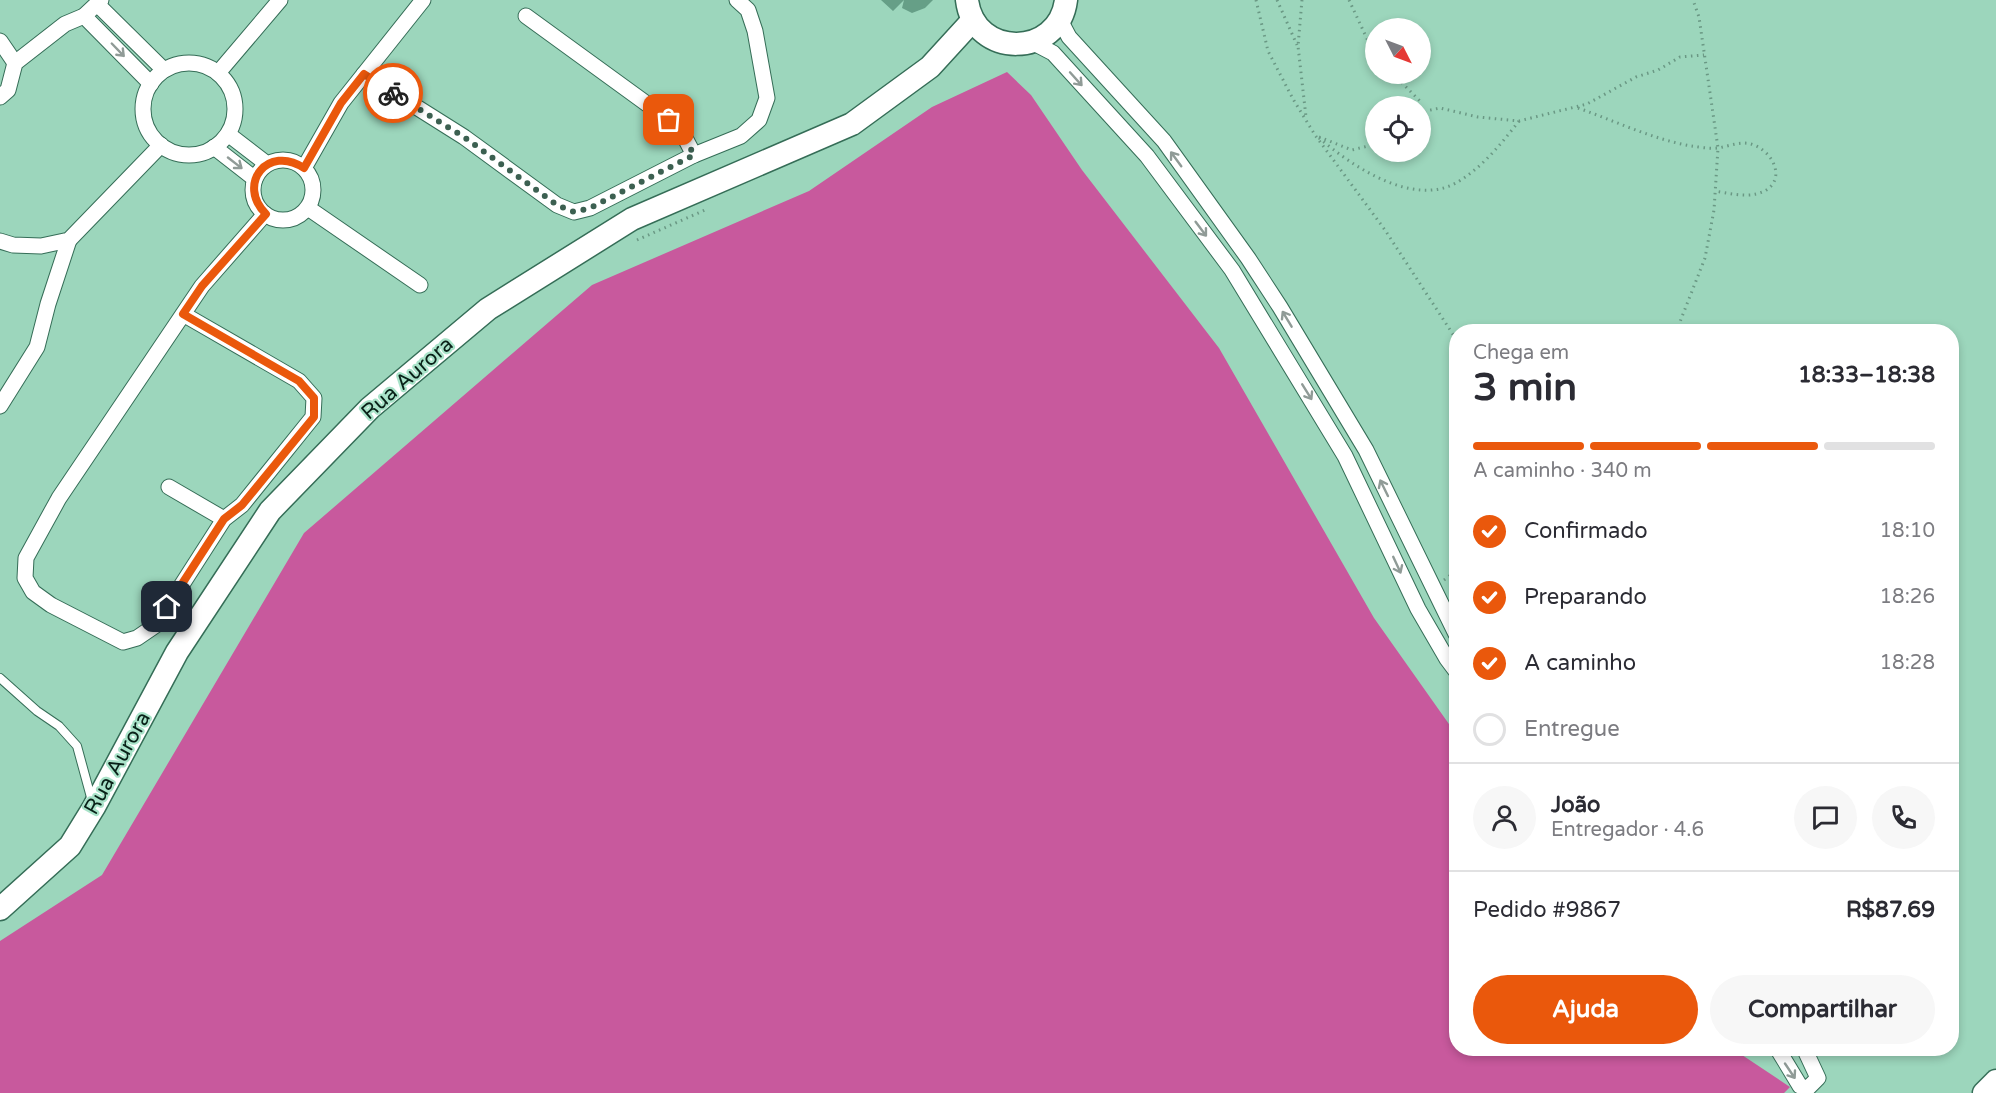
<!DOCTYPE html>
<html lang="pt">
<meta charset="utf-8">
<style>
body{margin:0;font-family:"Varela Round",sans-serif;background:#f7f7f7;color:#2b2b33;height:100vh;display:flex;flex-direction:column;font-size:22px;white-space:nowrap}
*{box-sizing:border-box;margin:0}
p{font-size:20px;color:#7c7c81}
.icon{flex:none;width:33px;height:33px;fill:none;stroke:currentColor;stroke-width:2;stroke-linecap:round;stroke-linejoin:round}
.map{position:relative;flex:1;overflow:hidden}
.sheet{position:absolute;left:1449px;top:324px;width:510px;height:732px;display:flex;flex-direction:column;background:#fff;border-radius:24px;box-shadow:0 3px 9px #0003}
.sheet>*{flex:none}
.needle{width:39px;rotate:132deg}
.tools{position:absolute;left:1365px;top:18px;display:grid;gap:12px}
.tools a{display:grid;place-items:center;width:66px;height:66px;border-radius:50%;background:#fff;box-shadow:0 3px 9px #0003;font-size:30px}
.pin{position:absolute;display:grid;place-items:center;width:51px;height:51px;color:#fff;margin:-26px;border-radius:12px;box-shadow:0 3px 9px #0006}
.courier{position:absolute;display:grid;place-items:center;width:60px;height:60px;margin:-30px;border:4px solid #ea580c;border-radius:50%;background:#fff;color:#222;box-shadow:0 2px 8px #0007}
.summary em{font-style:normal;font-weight:800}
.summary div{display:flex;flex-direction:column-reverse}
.summary{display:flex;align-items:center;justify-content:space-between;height:102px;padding:0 24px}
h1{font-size:39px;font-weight:800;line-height:45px}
.bar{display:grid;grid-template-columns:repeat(4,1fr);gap:9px 6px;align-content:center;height:72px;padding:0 24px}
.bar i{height:8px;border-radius:4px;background:#e1e1e2}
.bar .current{background:#ea580c}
.bar p{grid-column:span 4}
.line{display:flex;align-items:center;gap:15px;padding:0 24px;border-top:2px solid #e1e1e2}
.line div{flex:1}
.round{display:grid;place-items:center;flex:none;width:63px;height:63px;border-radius:32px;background:#f7f7f7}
ol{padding:0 24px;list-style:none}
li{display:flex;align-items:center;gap:18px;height:66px}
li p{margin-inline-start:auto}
li .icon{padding:6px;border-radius:50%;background:#ea580c;color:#fff;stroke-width:4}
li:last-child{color:#7c7c81}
li i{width:33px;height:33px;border:3px solid #e1e1e2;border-radius:50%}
.button{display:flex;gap:12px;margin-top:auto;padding:12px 24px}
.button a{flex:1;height:69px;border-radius:36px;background:#ea580c;color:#fff;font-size:24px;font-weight:800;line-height:69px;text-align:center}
.button a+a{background:#f7f7f7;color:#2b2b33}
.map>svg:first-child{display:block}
.forest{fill:#c8599d}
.building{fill:#669f87}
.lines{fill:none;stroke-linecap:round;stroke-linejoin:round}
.lane-casing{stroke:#356d57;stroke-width:10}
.street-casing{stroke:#356d57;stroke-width:17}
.secondary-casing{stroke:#356d57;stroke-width:25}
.path{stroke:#6a9884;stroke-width:3;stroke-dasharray:1.5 4.5;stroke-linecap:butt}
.lane{stroke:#fff;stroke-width:8}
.street{stroke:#fff;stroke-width:15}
.secondary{stroke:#fff;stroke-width:22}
.oneway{stroke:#909b97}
.done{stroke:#3c6051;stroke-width:6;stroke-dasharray:0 10.8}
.route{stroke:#ea580c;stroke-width:8}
.labels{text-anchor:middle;stroke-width:4.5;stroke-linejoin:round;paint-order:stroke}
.street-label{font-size:21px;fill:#092118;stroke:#a9e3c9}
</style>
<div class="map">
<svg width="1996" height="1093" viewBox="0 0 1996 1093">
<rect width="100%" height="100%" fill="#9cd6bc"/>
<polygon class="forest" points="1007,72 1031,95 1082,170 1219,348 1374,618 1456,734 1456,1048 1733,1049 1790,1087 1784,1093 0,1093 0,941 102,875 304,533 592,285 809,191 932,107"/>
<polygon class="building" points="881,0 933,0 925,8 912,13 902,8 904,0 893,11"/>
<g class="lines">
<defs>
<polyline id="lane" points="0,678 37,711 59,726 77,746 92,801"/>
<g id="street">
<polyline points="98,5 164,70"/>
<polyline points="84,16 151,84"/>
<polyline points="526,16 669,120 684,136 694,155"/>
<polyline points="1060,20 1069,37 1164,141 1248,258 1280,307 1366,450 1456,634"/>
<polyline points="0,41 15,63"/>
<polyline points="1032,42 1053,53 1147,156 1232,270 1345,456 1418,609 1447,659 1456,671"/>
<circle cx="189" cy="109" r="46"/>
<polyline points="218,73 280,0"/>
<polyline points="364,74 464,137 557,205 574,212 590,208 694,155 741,136 759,120 767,98 755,31 748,10 737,0"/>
<polyline points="0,97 8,90 15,63 65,24 84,16 101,0"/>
<polyline points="228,134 267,164"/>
<polyline points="214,147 255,179"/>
<circle cx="283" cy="190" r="30"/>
<polyline points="304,168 341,103 423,0"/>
<polyline points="308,208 420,285"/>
<polyline points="0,241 13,245 41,246 69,240 161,145"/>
<polyline points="183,314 299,381 314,398 313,417 242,505 224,519 156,625 137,638 123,642 51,605 33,592 25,578 26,558 59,498 202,286 265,214"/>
<polyline points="0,406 37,347 48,304 69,240"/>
<polyline points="169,487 224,519"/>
<polyline points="1777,1048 1800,1086 1808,1088 1818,1078 1804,1048"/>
</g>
<g id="secondary">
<path d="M967,0C974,59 1059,58 1066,0"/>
<polyline points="0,909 70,846 94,807 177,652 270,511 370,408 488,309 632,219 852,124 930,67 973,20"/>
<polyline points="1984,1093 1996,1081"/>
</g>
</defs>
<use href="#lane" class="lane-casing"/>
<use href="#street" class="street-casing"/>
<use href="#secondary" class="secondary-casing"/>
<g class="path">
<polyline points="1256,0 1268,51 1293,99 1315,135 1385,230 1456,339"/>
<polyline points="1277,0 1297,45"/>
<polyline points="1302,0 1298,46 1306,117"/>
<polyline points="1349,0 1369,43 1376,51"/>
<polyline points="1393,74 1420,101"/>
<path d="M1578,108C1615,121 1652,139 1691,146C1699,147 1709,149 1718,148C1730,146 1742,140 1754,145C1778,155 1787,187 1756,194C1744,197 1727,193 1715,191"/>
<polyline points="1420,116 1426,111 1440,108 1478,117 1519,121 1587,104 1636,77 1658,70 1680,57 1704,55"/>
<polyline points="1319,137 1352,150 1376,144"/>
<path d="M1319,138C1352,166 1412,207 1456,183C1482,168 1501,144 1519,121"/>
<polyline points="637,240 705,210"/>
<polyline points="1676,332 1705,258 1714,210 1718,148 1699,17 1693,0"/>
<polyline points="1444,580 1456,571"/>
</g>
<use href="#lane" class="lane"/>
<use href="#street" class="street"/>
<use href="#secondary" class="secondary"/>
</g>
<defs><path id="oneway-shaft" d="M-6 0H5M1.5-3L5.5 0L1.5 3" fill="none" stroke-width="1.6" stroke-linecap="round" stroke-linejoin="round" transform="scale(1.5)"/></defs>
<g class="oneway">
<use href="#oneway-shaft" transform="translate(118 50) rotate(46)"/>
<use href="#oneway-shaft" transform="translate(1076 79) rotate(48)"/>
<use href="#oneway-shaft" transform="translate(1176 159) rotate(-126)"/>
<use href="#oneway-shaft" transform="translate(235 163) rotate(38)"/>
<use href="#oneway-shaft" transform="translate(1201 229) rotate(53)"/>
<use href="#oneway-shaft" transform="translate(1287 319) rotate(-121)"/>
<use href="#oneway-shaft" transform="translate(1307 392) rotate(58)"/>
<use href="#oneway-shaft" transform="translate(1384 488) rotate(-116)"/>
<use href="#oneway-shaft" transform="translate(1397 565) rotate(65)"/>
<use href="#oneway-shaft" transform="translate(1790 1071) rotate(56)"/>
</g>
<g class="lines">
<polyline class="done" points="393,93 464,137 557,205 574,212 590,208 694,155 684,136 669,120"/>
<path class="route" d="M167,607L224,519L242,505L314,417V398L299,381L183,314L202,286L266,214C236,184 268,144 304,168L341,103L364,74L393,93"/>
</g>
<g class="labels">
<g class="street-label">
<text transform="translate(407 378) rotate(-41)" y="7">Rua Aurora</text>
<text transform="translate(117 763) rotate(-61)" y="7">Rua Aurora</text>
</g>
</g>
</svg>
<div class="tools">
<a><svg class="needle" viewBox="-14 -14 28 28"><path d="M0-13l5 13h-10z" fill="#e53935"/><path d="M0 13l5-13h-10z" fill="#7c7c81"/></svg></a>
<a><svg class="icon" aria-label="locate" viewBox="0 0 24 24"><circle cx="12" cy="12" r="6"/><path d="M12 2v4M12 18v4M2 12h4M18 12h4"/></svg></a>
</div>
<div class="pin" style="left:669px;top:120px;background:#ea580c"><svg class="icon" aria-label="bag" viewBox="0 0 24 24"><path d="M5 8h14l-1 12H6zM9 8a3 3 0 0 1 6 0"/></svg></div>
<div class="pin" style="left:167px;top:607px;background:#1f2937"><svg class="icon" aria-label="home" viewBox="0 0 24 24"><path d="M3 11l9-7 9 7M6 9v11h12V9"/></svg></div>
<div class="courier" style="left:393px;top:93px"><svg class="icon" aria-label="bike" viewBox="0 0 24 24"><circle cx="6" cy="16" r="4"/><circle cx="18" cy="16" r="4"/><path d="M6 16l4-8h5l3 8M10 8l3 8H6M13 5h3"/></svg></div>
<section class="sheet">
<div class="summary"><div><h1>3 min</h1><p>Chega em</p></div><em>18:33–18:38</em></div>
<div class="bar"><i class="current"></i><i class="current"></i><i class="current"></i><i></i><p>A caminho · 340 m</p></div>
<ol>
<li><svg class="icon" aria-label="check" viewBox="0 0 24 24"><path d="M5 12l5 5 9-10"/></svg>Confirmado<p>18:10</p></li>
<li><svg class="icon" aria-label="check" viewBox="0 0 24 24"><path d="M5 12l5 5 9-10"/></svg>Preparando<p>18:26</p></li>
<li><svg class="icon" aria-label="check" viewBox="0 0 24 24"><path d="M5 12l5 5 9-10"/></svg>A caminho<p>18:28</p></li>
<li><i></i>Entregue</li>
</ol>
<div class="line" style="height:108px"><a class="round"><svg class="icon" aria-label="person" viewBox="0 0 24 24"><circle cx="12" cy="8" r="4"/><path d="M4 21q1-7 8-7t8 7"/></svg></a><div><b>João</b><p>Entregador · 4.6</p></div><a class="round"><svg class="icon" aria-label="chat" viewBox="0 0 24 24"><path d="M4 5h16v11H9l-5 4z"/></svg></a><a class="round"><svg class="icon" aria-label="phone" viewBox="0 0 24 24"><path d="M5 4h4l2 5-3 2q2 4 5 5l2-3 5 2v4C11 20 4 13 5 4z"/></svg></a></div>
<div class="line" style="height:78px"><div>Pedido #9867</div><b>R$87.69</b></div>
<div class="button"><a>Ajuda</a><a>Compartilhar</a></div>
</section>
</div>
